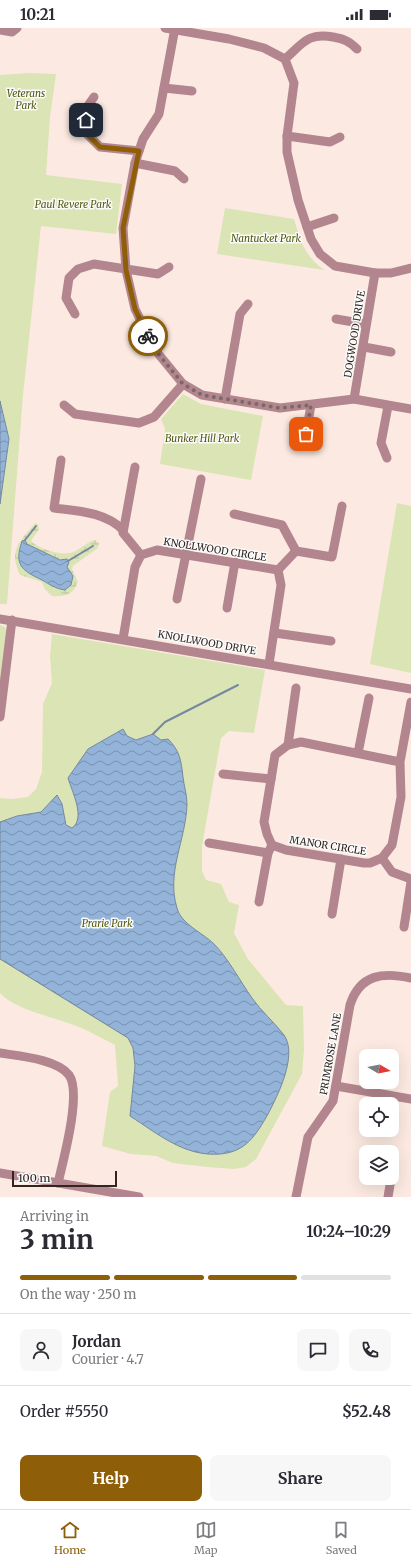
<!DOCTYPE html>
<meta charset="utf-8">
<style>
body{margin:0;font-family:Merriweather,serif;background:#f7f7f7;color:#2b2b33;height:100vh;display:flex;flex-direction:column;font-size:15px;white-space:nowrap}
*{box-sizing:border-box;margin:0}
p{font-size:13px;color:#7c7c81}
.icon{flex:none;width:22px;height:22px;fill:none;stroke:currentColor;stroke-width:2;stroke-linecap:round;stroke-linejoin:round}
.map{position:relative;height:1169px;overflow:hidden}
.details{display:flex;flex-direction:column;background:#fff;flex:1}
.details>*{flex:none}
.needle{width:26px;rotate:100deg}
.buttons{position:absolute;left:359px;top:1021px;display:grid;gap:8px}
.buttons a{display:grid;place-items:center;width:40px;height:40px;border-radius:8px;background:#fff;box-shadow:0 4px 16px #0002;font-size:20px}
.scale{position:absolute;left:12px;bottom:10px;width:105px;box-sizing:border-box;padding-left:4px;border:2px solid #312521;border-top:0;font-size:11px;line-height:14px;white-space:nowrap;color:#312521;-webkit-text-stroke:3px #fbfbfb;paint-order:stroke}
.pin{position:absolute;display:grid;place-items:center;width:34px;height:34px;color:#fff;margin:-17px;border-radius:8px;box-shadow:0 2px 6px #0006}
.courier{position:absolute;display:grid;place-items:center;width:40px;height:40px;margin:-20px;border:3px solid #8e5e09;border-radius:50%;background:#fff;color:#222;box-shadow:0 1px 5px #0007}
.overview em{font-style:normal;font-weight:700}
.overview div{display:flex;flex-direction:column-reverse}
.overview{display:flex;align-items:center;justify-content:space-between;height:68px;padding:0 20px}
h1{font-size:26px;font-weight:700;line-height:30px}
.bar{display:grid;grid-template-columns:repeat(4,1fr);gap:6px 4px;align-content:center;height:48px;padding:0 20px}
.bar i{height:5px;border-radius:3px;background:#e1e1e2}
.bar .on{background:#8e5e09}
.bar p{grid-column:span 4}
.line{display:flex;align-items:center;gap:10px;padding:0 20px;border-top:1px solid #e1e1e2}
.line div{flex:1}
.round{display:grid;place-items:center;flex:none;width:42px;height:42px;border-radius:8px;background:#f7f7f7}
.action{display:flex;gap:8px;margin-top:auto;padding:8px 20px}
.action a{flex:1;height:46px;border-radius:8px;background:#8e5e09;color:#fff;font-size:16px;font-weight:700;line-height:46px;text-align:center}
.action a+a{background:#f7f7f7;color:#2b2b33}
.status{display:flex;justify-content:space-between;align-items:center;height:28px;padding:0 20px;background:#fff;direction:ltr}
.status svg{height:11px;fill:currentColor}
.menu{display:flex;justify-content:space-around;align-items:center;height:56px;border-top:1px solid #e1e1e2;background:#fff;font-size:11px;color:#7c7c81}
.menu a{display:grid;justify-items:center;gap:2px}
.menu .on{color:#8e5e09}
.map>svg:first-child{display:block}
.wetland{fill:url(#wetland-marsh)}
.park{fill:#dbe4b5}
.water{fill:url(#water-waves);stroke:#7688a1}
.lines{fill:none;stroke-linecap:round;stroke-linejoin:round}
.stream{stroke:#7688a1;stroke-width:2}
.minor{stroke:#b3868f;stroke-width:9}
.done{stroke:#786a65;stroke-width:4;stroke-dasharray:0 7.2}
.route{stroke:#8e5e09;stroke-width:5}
.labels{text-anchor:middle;stroke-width:3;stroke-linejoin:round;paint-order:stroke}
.park-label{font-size:10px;font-style:italic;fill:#50580e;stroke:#fbfbfb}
.street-label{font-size:10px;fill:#312521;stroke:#fbfbfb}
</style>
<div class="status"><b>10:21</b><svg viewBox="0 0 49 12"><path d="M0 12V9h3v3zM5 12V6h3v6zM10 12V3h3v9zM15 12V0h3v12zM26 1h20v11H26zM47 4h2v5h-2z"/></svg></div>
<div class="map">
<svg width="411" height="1169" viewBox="0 0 411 1169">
<defs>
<pattern id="wetland-marsh" width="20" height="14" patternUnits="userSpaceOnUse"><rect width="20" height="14" fill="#dbe4b5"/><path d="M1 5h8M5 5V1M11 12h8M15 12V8" fill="none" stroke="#bcc39b"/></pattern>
<pattern id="water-waves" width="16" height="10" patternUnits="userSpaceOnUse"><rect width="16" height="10" fill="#93b3d8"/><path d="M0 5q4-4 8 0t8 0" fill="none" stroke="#7991af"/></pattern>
</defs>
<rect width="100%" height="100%" fill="#fceae2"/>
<path class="wetland" d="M35,495L38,496L39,501L31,513C39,521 59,527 70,525C79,523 86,514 95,512L99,515L98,520L73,538L72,541L78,554C73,567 65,569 52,568L44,560L42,554L20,547C8,521 20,514 35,495Z"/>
<g class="park">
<polygon points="29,45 56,46 50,89 46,147 122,156 116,206 41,198 23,367 7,576 0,576 0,47"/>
<path d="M225,180L294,191C301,214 304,227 324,242L217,226Z"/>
<polygon points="183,366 201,376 263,388 251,452 160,436 165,401 161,391"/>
<polygon points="397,475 411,478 411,645 370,636"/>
<polygon points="0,597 5,599 7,603 0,660"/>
<path d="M52,606L265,642L254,705L229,703L221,710L202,818V843L206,852L221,856L229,874L239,877L234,905L248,931L286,977L303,978L304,1021L302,1046L256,1131L246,1139L234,1141L207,1139L173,1135L156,1128L131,1126L102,1118L110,1064L118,1058L115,1017C103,1011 91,1004 79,999C57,990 15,982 0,965V770L12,771L28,769L36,761L42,744L43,676L52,655L50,628Z"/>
</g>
<g class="water">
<polygon points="0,373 9,411 0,476"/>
<path d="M25,512L27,516L60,532L67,531L69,534L67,539L73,548L71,557L65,562C56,561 49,556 42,552C21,542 14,537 22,513Z"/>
<path d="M123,701L127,708L136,712L153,706L161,712L168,711C180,723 181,732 183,749C184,758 187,767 187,776C186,812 166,844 177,880C181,896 203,905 214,916C228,930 240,953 252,970C261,983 274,994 284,1007C298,1027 278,1067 268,1086C256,1107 246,1124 220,1126C185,1129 158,1106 130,1088L135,1038L133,1020L128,1010L0,931V794L17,788L41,784L57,767L62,776L66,797L72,800C86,790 72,764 68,750L88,721Z"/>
</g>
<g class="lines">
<g class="stream">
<polyline points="25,512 36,498"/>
<polyline points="68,533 93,518"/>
<polyline points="153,706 165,694 238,657"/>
</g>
<g class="minor">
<polyline points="165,0 229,11 264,20 285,31 294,55 287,108 287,124 298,172 311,211 320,226 335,238 375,245 391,245 411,240"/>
<polyline points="175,0 159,86 143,111 135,135 123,200 126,242 135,281 156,323 183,356 202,367 280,380 354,371 411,381"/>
<polyline points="0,2 12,4 17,0"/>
<path d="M285,31C302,16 308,4 333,9C344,11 349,13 357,21"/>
<polyline points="164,60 192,63"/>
<polyline points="94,69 87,79 85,104 100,119 139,123"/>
<polyline points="287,108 330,114 340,109"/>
<polyline points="135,135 175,143 184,151"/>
<polyline points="307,199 334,190"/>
<polyline points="75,286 66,270 69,250 78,241 94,236 158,246 169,239"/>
<polyline points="336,291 365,296"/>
<polyline points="364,319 391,324"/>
<polyline points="225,371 240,286 248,276"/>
<polyline points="354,371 375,245"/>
<polyline points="64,377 75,386 139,395 154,389 183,356"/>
<polyline points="302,415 306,406 311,377"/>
<polyline points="387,430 381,415 388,378"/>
<path d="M61,432L54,480C78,483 105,484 123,502"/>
<polyline points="135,439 123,505 141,527"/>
<polyline points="234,486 282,497 296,523"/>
<polyline points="296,523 332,529 342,478"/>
<polyline points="278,542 296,523"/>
<polyline points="177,571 201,451"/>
<polyline points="227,580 235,534"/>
<polyline points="0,591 411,661"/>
<polyline points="275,605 331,613"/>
<polyline points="123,611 135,539 141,527 157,522 278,542"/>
<polyline points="269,636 281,557 278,542"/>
<polyline points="0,689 12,592"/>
<polyline points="288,717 296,660"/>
<polyline points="358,725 369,670"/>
<polyline points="400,734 301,714 288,717 275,727 264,794 267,806 272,817 286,822 364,835 370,835 382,830 392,817 401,769 400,734 411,674"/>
<polyline points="223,746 271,751"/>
<polyline points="209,815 268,825"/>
<polyline points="382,830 392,844 411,851"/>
<polyline points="259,874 268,825 272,817"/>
<polyline points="332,886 341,831"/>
<polyline points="404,899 411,854"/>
<path d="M0,1025C18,1028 57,1031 69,1047C82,1065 63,1133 58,1155"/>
<polyline points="336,1058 411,1071"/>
<polyline points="0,1145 139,1169"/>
<path d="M296,1169L308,1109L333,1073L350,977C360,946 383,944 411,950"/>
<polyline points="388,1169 390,1157"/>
</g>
</g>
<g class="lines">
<polyline class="done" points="148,308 156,323 183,356 202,367 280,380 311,377 306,406"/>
<polyline class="route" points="86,92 85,104 100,119 139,123 123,200 126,242 135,281 148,308"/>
</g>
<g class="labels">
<g class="park-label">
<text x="26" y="69">Veterans<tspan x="26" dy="12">Park</tspan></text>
<text x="73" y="180">Paul Revere Park</text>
<text x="266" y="214">Nantucket Park</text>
<text x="202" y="414">Bunker Hill Park</text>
<text x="107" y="899">Prarie Park</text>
</g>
<g class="street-label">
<text transform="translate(354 306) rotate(-81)" y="4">DOGWOOD DRIVE</text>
<text transform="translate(215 521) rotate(9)" y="4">KNOLLWOOD CIRCLE</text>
<text transform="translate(207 614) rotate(10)" y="4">KNOLLWOOD DRIVE</text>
<text transform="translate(328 817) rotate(9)" y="4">MANOR CIRCLE</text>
<text transform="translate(330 1026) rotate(-80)" y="4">PRIMROSE LANE</text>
</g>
</g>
</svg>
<div class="buttons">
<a><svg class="needle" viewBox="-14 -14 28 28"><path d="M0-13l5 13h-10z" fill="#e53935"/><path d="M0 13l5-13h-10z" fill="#7c7c81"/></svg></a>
<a><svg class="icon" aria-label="locate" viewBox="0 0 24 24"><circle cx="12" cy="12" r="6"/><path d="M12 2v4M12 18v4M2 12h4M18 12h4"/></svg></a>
<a><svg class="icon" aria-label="layers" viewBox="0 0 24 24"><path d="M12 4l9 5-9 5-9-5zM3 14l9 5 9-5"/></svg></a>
</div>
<div class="scale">100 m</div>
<div class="pin" style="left:306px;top:406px;background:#ea580c"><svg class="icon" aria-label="bag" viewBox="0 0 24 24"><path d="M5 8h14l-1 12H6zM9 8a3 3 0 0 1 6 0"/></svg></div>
<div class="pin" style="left:86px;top:92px;background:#1f2937"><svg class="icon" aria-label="home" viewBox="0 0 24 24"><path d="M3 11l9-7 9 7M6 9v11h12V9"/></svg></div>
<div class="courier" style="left:148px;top:308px"><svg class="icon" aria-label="bike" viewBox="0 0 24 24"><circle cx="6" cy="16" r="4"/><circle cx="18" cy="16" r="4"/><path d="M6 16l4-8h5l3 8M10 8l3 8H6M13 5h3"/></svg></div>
</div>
<section class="details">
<div class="overview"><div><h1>3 min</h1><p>Arriving in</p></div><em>10:24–10:29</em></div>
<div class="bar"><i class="on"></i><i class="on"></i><i class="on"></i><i></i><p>On the way · 250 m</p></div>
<div class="line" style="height:72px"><a class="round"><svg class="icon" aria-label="person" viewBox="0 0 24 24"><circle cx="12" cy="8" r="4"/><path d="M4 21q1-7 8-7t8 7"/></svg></a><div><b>Jordan</b><p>Courier · 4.7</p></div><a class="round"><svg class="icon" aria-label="chat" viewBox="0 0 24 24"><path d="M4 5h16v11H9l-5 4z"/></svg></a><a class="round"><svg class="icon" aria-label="phone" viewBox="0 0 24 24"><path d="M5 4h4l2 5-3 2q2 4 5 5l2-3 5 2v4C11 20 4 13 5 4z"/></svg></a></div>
<div class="line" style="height:52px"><div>Order #5550</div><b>$52.48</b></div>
<div class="action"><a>Help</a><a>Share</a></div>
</section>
<nav class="menu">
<a class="on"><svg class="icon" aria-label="home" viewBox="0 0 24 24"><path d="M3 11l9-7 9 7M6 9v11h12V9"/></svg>Home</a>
<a><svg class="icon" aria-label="map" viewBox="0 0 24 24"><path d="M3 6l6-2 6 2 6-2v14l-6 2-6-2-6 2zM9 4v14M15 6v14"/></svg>Map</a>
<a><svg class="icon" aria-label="saved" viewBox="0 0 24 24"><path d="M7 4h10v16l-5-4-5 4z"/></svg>Saved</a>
</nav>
